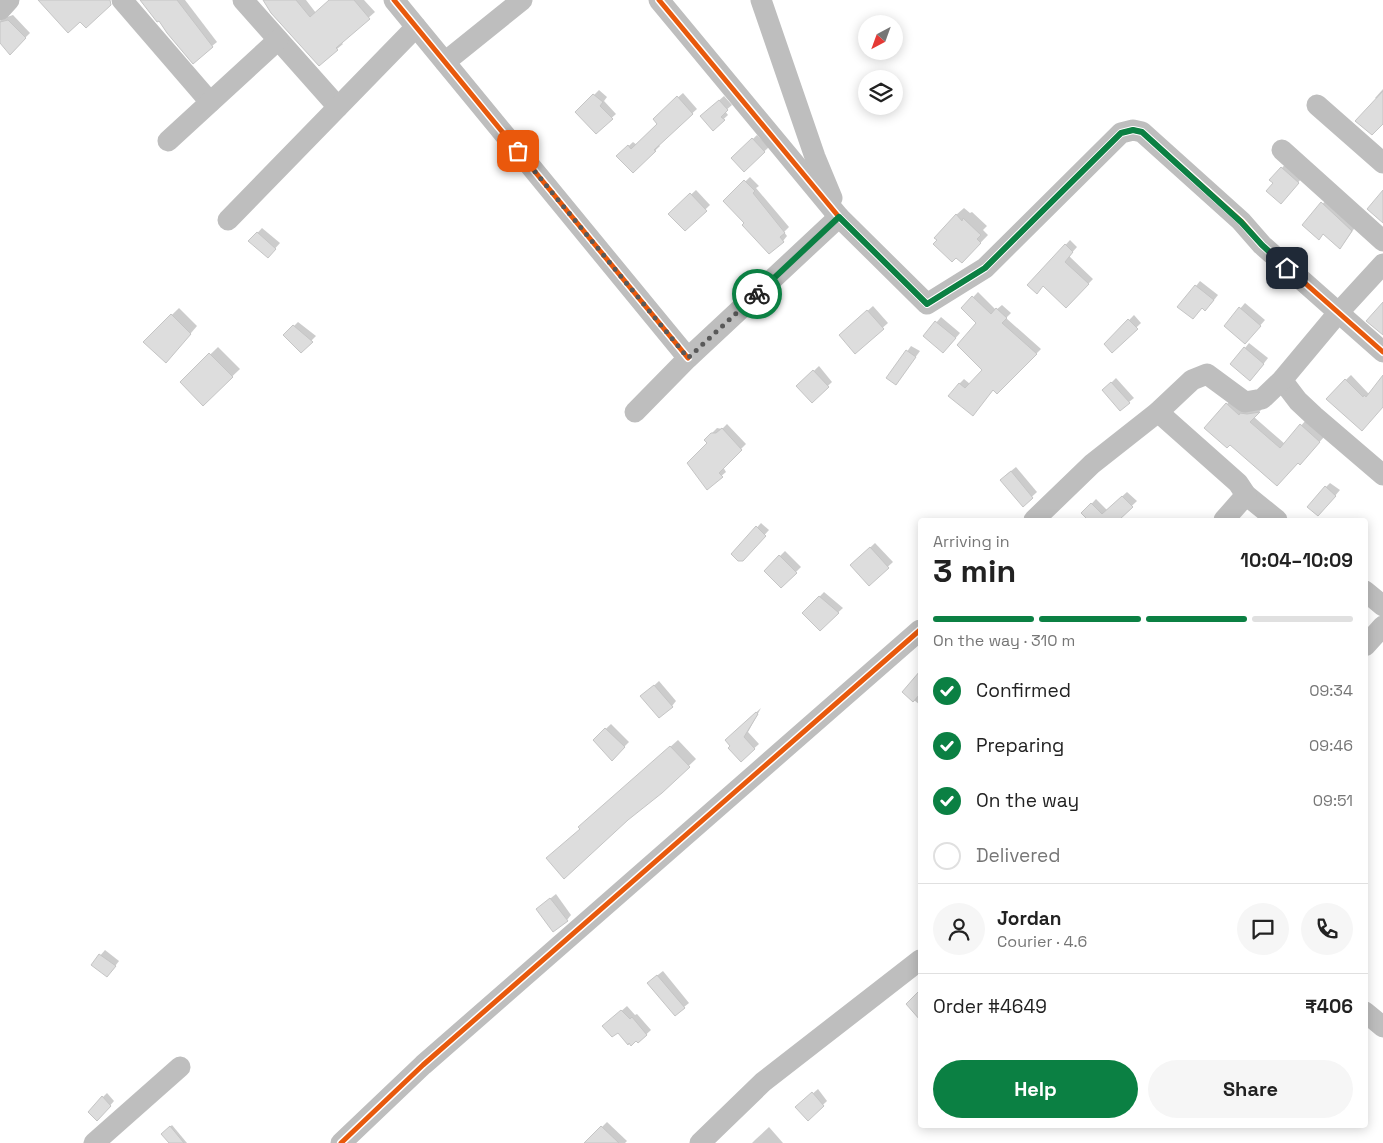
<!DOCTYPE html>
<meta charset="utf-8">
<style>
body{margin:0;font-family:"Space Grotesk",sans-serif;background:#f6f6f6;color:#222;height:100vh;display:flex;flex-direction:column;font-size:19px;white-space:nowrap}
*{box-sizing:border-box;margin:0}
p{font-size:16px;color:#767676}
.icon{flex:none;width:28px;height:28px;fill:none;stroke:currentColor;stroke-width:2;stroke-linecap:round;stroke-linejoin:round}
.map{position:relative;flex:1;overflow:hidden}
.panel{position:absolute;left:918px;top:518px;width:450px;height:610px;display:flex;flex-direction:column;background:#fff;border-radius:5px;box-shadow:0 2px 12px #0003}
.panel>*{flex:none}
.needle{width:32px;rotate:221deg}
.buttons{position:absolute;left:858px;top:15px;display:grid;gap:10px}
.buttons a{display:grid;place-items:center;width:45px;height:45px;border-radius:50%;background:#fff;box-shadow:0 2px 12px #0003;font-size:25px}
.pin{position:absolute;display:grid;place-items:center;width:42px;height:42px;color:#fff;margin:-21px;border-radius:10px;box-shadow:0 2px 8px #0006}
.courier{position:absolute;display:grid;place-items:center;width:50px;height:50px;margin:-25px;border:4px solid #0b8043;border-radius:50%;background:#fff;color:#222;box-shadow:0 1px 6px #0007}
.overview em{font-style:normal;font-weight:600}
.overview div{display:flex;flex-direction:column-reverse}
.overview{display:flex;align-items:center;justify-content:space-between;height:85px;padding:0 15px}
h1{font-size:32px;font-weight:600;line-height:38px}
.bar{display:grid;grid-template-columns:repeat(4,1fr);gap:8px 5px;align-content:center;height:60px;padding:0 15px}
.bar i{height:6px;border-radius:4px;background:#e0e0e0}
.bar .active{background:#0b8043}
.bar p{grid-column:span 4}
.line{display:flex;align-items:center;gap:12px;padding:0 15px;border-top:1px solid #e0e0e0}
.line div{flex:1}
.round{display:grid;place-items:center;flex:none;width:52px;height:52px;border-radius:26px;background:#f6f6f6}
ol{padding:0 15px;list-style:none}
li{display:flex;align-items:center;gap:15px;height:55px}
li p{margin-inline-start:auto}
li .icon{padding:5px;border-radius:50%;background:#0b8043;color:#fff;stroke-width:4}
li:last-child{color:#767676}
li i{width:28px;height:28px;border:2px solid #e0e0e0;border-radius:50%}
.button{display:flex;gap:10px;margin-top:auto;padding:10px 15px}
.button a{flex:1;height:58px;border-radius:30px;background:#0b8043;color:#fff;font-size:20px;font-weight:600;line-height:58px;text-align:center}
.button a+a{background:#f6f6f6;color:#222}
.map>svg:first-child{display:block}
.shadow{fill:#0003}
.building{fill:#ddd;stroke:#c5c5c5}
.lines{fill:none;stroke-linecap:round;stroke-linejoin:round}
.minor{stroke:#bebebe;stroke-width:21}
.cycleway-casing{stroke:#fff;stroke-width:8}
.cycleway{stroke:#e8590c;stroke-width:5}
.done{stroke:#595959;stroke-width:5;stroke-dasharray:0 9}
.route{stroke:#0b8043;stroke-width:6}
</style>
<div class="map">
<svg width="1383" height="1143" viewBox="0 0 1383 1143">
<rect width="100%" height="100%" fill="#fff"/>
<g class="shadow">
<polygon points="140,0 185,0 217,42 212,46 160,19"/>
<polygon points="264,0 306,0 316,13 330,0 364,0 375,12 341,42 343,44 337,49"/>
<polygon points="13,15 30,33 10,53 0,41 0,21 4,18"/>
<polygon points="1383,89 1383,122 1377,99 1375,98"/>
<polygon points="599,90 607,97 604,101 616,114 596,132 577,112"/>
<polygon points="683,93 697,109 658,144 660,146 633,172 618,156 633,142 637,145 659,124 659,114"/>
<polygon points="724,96 732,105 725,111 728,115 713,129 706,112"/>
<polygon points="757,135 769,147 744,170 733,158"/>
<polygon points="1286,163 1303,177 1285,197 1274,183 1282,168"/>
<polygon points="750,177 759,186 756,188 789,227 784,232 787,236 783,241 746,223 725,201"/>
<polygon points="696,190 710,205 685,229 670,214"/>
<polygon points="1327,199 1356,226 1344,243 1304,225"/>
<polygon points="964,208 970,213 972,212 987,226 983,230 988,235 962,262 956,215"/>
<polygon points="262,228 280,243 272,252 250,241"/>
<polygon points="1070,240 1077,247 1069,256 1093,279 1066,307 1044,285 1029,285"/>
<polygon points="1200,281 1218,295 1210,305 1202,307 1196,286"/>
<polygon points="978,292 996,310 1002,305 1011,313 1006,318 1041,349 1030,360 994,389 973,414 959,384 964,379 970,384 983,370 978,323 963,308"/>
<polygon points="1245,303 1265,320 1250,337 1226,325"/>
<polygon points="873,306 888,323 855,352 845,331"/>
<polygon points="179,308 197,326 174,353 144,342"/>
<polygon points="1134,315 1141,323 1112,351 1106,344"/>
<polygon points="941,317 960,333 948,347 925,336"/>
<polygon points="298,322 316,336 301,351 285,335"/>
<polygon points="1249,343 1268,358 1255,375 1245,348"/>
<polygon points="911,346 920,351 896,384 888,378"/>
<polygon points="218,347 240,369 203,404 182,382"/>
<polygon points="819,366 832,382 812,401 798,386"/>
<polygon points="1351,375 1368,393 1371,392 1383,378 1383,407 1327,398"/>
<polygon points="1116,378 1134,398 1129,402 1104,390"/>
<polygon points="1231,400 1262,409 1254,417 1285,444 1306,420 1324,437 1305,458 1298,461 1282,479 1227,404"/>
<polygon points="727,424 746,444 723,467 726,472 707,488 708,443 705,440 717,428 722,429"/>
<polygon points="1016,467 1037,492 1023,505 1006,475"/>
<polygon points="1330,483 1340,490 1323,510 1326,487"/>
<polygon points="1127,492 1137,501 1117,520 1090,520 1083,513 1096,499 1107,510"/>
<polygon points="761,523 769,530 741,561 733,554"/>
<polygon points="875,543 893,562 869,584 856,561"/>
<polygon points="785,551 801,567 781,587 765,571"/>
<polygon points="824,592 843,608 820,629 804,613"/>
<polygon points="920,672 920,705 903,691"/>
<polygon points="659,681 676,701 672,706 647,692"/>
<polygon points="761,708 748,732 759,744 741,760 732,746 731,735"/>
<polygon points="611,724 629,742 612,759 594,740"/>
<polygon points="678,740 696,759 661,792 581,828 587,821"/>
<polygon points="556,894 571,915 567,920 542,905"/>
<polygon points="105,950 119,961 112,970 93,964"/>
<polygon points="663,971 689,1003 684,1007 654,978"/>
<polygon points="627,1006 635,1015 637,1014 651,1030 638,1042 618,1031 609,1022"/>
<polygon points="818,1089 827,1101 808,1119 802,1103"/>
<polygon points="107,1093 114,1101 102,1115 103,1097"/>
<polygon points="607,1122 627,1141 625,1143 590,1143 588,1141"/>
<polygon points="172,1125 187,1143 171,1143 163,1134"/>
<polygon points="769,1127 783,1143 752,1143 755,1140"/>
</g>
<g class="building">
<polygon points="38,0 110,0 111,5 86,28 80,22 68,33"/>
<polygon points="140,0 177,0 213,47 193,64 167,33 159,21 157,22"/>
<polygon points="263,0 296,0 310,17 329,0 354,0 370,19 336,48 338,50 319,66 271,13"/>
<polygon points="8,20 26,38 10,55 0,43 0,22"/>
<polygon points="1383,91 1383,124 1372,135 1355,121"/>
<polygon points="593,94 603,102 600,106 613,119 596,134 575,112"/>
<polygon points="677,96 693,114 654,150 656,151 633,173 616,156 628,145 631,149 657,124 653,119"/>
<polygon points="719,100 728,110 721,117 725,120 713,131 700,116"/>
<polygon points="752,138 765,152 744,172 731,158"/>
<polygon points="1281,167 1299,183 1281,204 1266,191 1273,183 1269,180"/>
<polygon points="744,180 755,191 753,193 785,233 780,237 784,242 769,254 742,225 744,223 723,201"/>
<polygon points="1383,190 1383,223 1367,209"/>
<polygon points="690,193 707,211 685,231 668,214"/>
<polygon points="1321,202 1352,231 1340,249 1323,234 1319,240 1302,225"/>
<polygon points="956,214 962,221 963,218 981,235 977,239 981,243 962,263 956,258 952,262 933,244 937,240 934,238"/>
<polygon points="257,232 276,249 268,258 248,241"/>
<polygon points="1065,244 1073,252 1065,262 1089,284 1066,308 1043,286 1037,294 1027,285"/>
<polygon points="1195,285 1214,300 1205,311 1202,308 1193,319 1177,307"/>
<polygon points="972,296 991,314 996,308 1007,318 1002,323 1037,354 997,394 993,390 973,416 948,396 959,383 965,388 982,370 957,345 976,323 961,308"/>
<polygon points="1383,302 1383,335 1366,321"/>
<polygon points="1239,307 1261,326 1245,344 1224,326"/>
<polygon points="867,310 884,329 855,354 839,335"/>
<polygon points="171,314 191,334 166,363 143,342"/>
<polygon points="1128,319 1138,329 1112,353 1104,344"/>
<polygon points="935,321 956,338 943,353 923,336"/>
<polygon points="293,325 313,342 301,353 283,335"/>
<polygon points="1244,347 1264,364 1250,381 1230,364"/>
<polygon points="906,350 916,357 896,385 886,378"/>
<polygon points="209,353 233,377 203,406 180,382"/>
<polygon points="813,370 829,387 812,403 796,386"/>
<polygon points="1383,375 1383,407 1362,431 1326,399 1345,379 1363,397 1364,395 1366,397"/>
<polygon points="1111,382 1130,403 1120,411 1102,390"/>
<polygon points="1226,403 1239,415 1240,413 1247,414 1260,412 1250,422 1280,448 1300,424 1320,442 1300,465 1298,463 1277,486 1230,445 1227,448 1204,428"/>
<polygon points="722,428 742,450 719,473 723,477 707,490 687,463 707,443 704,440 711,433 716,433"/>
<polygon points="1011,471 1033,498 1023,507 1000,480"/>
<polygon points="1325,486 1336,496 1318,516 1307,507"/>
<polygon points="1122,496 1133,507 1119,520 1088,520 1081,513 1091,503 1102,514"/>
<polygon points="756,526 766,536 743,561 738,561 731,554"/>
<polygon points="870,547 889,568 869,586 850,565"/>
<polygon points="779,555 797,573 781,588 764,571"/>
<polygon points="819,596 839,613 820,631 802,613"/>
<polygon points="920,671 920,694 913,702 902,692"/>
<polygon points="654,685 673,707 659,718 640,696"/>
<polygon points="756,712 758,714 744,737 755,749 741,762 728,748 730,746 725,740"/>
<polygon points="605,728 625,747 612,761 593,740"/>
<polygon points="670,746 690,767 662,793 628,820 564,879 546,858 580,829 578,827"/>
<polygon points="550,898 568,921 553,932 536,909"/>
<polygon points="99,954 116,966 107,977 91,965"/>
<polygon points="657,975 685,1008 675,1016 647,983"/>
<polygon points="920,990 920,1020 906,1004"/>
<polygon points="621,1010 630,1019 632,1017 647,1035 638,1043 636,1041 631,1046 629,1043 628,1045 618,1033 612,1037 602,1026"/>
<polygon points="812,1092 824,1106 808,1121 795,1107"/>
<polygon points="102,1096 111,1106 97,1121 88,1112"/>
<polygon points="170,1126 184,1143 169,1143 161,1134"/>
<polygon points="601,1126 619,1143 584,1143"/>
</g>
<g class="lines">
<g class="minor">
<polyline points="122,0 210,102"/>
<polyline points="243,0 338,107"/>
<polyline points="394,0 688,358"/>
<polyline points="659,0 839,217 927,304 985,268 1121,133 1133,130 1142,132 1241,221 1262,245 1383,352"/>
<polyline points="761,0 815,157 832,198"/>
<polyline points="0,10 9,0"/>
<polyline points="445,62 522,0"/>
<polyline points="1317,105 1383,163"/>
<polyline points="168,141 278,40"/>
<polyline points="1282,150 1383,241"/>
<polyline points="228,220 416,27"/>
<polyline points="1282,380 1298,401 1314,416 1383,475"/>
<polyline points="635,412 688,358 839,217"/>
<polyline points="1158,412 1238,483 1246,495 1277,520"/>
<polyline points="1034,520 1092,464 1158,412 1192,380 1207,374 1245,402 1262,399 1282,380 1338,313 1383,264"/>
<polyline points="1224,520 1246,495"/>
<polyline points="1365,591 1383,606"/>
<polyline points="1365,646 1383,626"/>
<polyline points="1365,1012 1383,1027"/>
<polyline points="94,1143 180,1067"/>
<polyline points="341,1143 423,1065 920,630"/>
<polyline points="700,1143 763,1082 920,960"/>
</g>
<defs>
<g id="cycleway">
<polyline points="394,0 688,358"/>
<polyline points="659,0 839,217 927,304 985,268 1121,133 1133,130 1142,132 1241,221 1262,245 1383,352"/>
<polyline points="341,1143 423,1065 920,630"/>
</g>
</defs>
<use href="#cycleway" class="cycleway-casing"/>
<use href="#cycleway" class="cycleway"/>
</g>
<g class="lines">
<polyline class="done" points="518,151 688,358 757,294"/>
<polyline class="route" points="757,294 839,217 927,304 985,268 1121,133 1133,130 1142,132 1241,222 1262,245 1287,268"/>
</g>
</svg>
<div class="buttons">
<a><svg class="needle" viewBox="-14 -14 28 28"><path d="M0-13l5 13h-10z" fill="#e53935"/><path d="M0 13l5-13h-10z" fill="#767676"/></svg></a>
<a><svg class="icon" aria-label="layers" viewBox="0 0 24 24"><path d="M12 4l9 5-9 5-9-5zM3 14l9 5 9-5"/></svg></a>
</div>
<div class="pin" style="left:518px;top:151px;background:#ea580c"><svg class="icon" aria-label="bag" viewBox="0 0 24 24"><path d="M5 8h14l-1 12H6zM9 8a3 3 0 0 1 6 0"/></svg></div>
<div class="pin" style="left:1287px;top:268px;background:#1f2937"><svg class="icon" aria-label="home" viewBox="0 0 24 24"><path d="M3 11l9-7 9 7M6 9v11h12V9"/></svg></div>
<div class="courier" style="left:757px;top:294px"><svg class="icon" aria-label="bike" viewBox="0 0 24 24"><circle cx="6" cy="16" r="4"/><circle cx="18" cy="16" r="4"/><path d="M6 16l4-8h5l3 8M10 8l3 8H6M13 5h3"/></svg></div>
<section class="panel">
<div class="overview"><div><h1>3 min</h1><p>Arriving in</p></div><em>10:04–10:09</em></div>
<div class="bar"><i class="active"></i><i class="active"></i><i class="active"></i><i></i><p>On the way · 310 m</p></div>
<ol>
<li><svg class="icon" aria-label="check" viewBox="0 0 24 24"><path d="M5 12l5 5 9-10"/></svg>Confirmed<p>09:34</p></li>
<li><svg class="icon" aria-label="check" viewBox="0 0 24 24"><path d="M5 12l5 5 9-10"/></svg>Preparing<p>09:46</p></li>
<li><svg class="icon" aria-label="check" viewBox="0 0 24 24"><path d="M5 12l5 5 9-10"/></svg>On the way<p>09:51</p></li>
<li><i></i>Delivered</li>
</ol>
<div class="line" style="height:90px"><a class="round"><svg class="icon" aria-label="person" viewBox="0 0 24 24"><circle cx="12" cy="8" r="4"/><path d="M4 21q1-7 8-7t8 7"/></svg></a><div><b>Jordan</b><p>Courier · 4.6</p></div><a class="round"><svg class="icon" aria-label="chat" viewBox="0 0 24 24"><path d="M4 5h16v11H9l-5 4z"/></svg></a><a class="round"><svg class="icon" aria-label="phone" viewBox="0 0 24 24"><path d="M5 4h4l2 5-3 2q2 4 5 5l2-3 5 2v4C11 20 4 13 5 4z"/></svg></a></div>
<div class="line" style="height:65px"><div>Order #4649</div><b>₹406</b></div>
<div class="button"><a>Help</a><a>Share</a></div>
</section>
</div>
